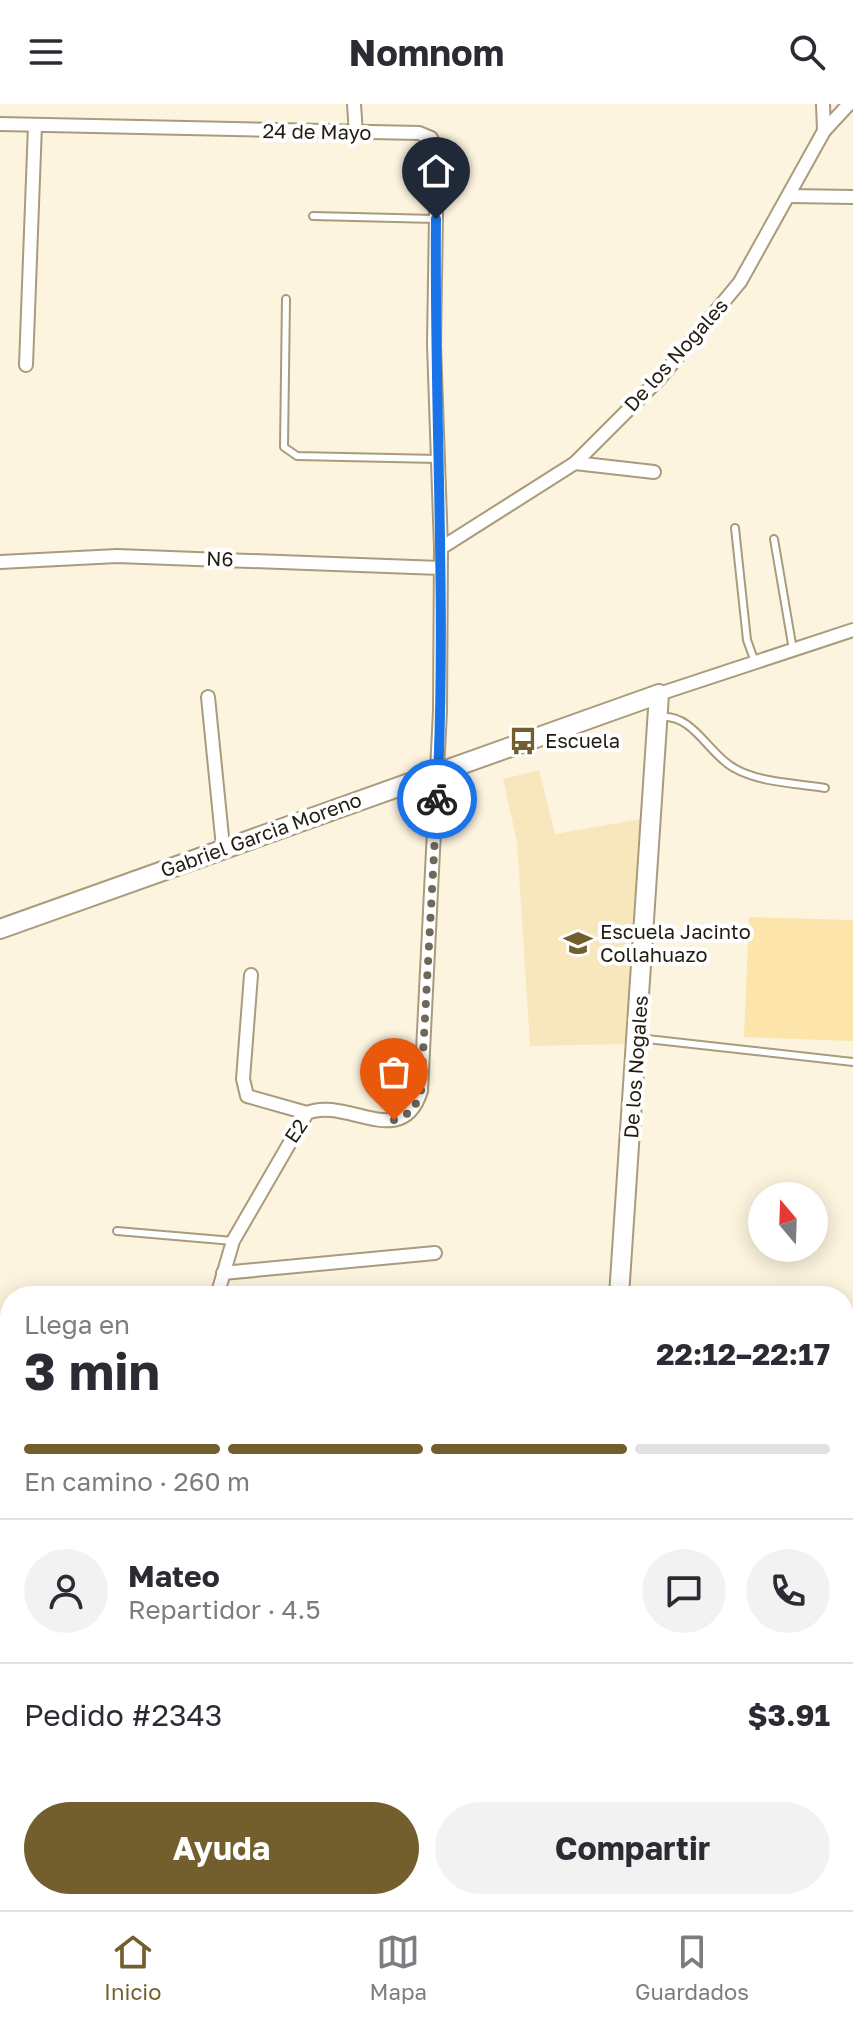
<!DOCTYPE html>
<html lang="es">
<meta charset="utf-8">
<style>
body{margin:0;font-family:"Golos Text",sans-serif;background:#f2f2f3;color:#2b2b33;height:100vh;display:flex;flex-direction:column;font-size:30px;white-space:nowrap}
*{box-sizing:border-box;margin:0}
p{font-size:26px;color:#7c7c81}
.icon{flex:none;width:44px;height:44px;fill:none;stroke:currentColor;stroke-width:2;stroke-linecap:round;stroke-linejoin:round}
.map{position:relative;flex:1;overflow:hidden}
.sheet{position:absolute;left:0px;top:1182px;width:854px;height:624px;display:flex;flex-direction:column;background:#fff;border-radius:32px 32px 0 0;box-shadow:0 4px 20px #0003}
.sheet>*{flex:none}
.needle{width:52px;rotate:341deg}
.tools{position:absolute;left:748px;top:1078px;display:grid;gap:16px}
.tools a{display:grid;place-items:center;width:80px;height:80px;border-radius:50%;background:#fff;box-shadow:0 4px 20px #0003;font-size:40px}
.pin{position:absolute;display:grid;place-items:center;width:68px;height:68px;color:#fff;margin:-82px -34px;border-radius:50% 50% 50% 0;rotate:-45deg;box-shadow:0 0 8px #0007}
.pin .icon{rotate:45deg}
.courier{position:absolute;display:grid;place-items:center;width:80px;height:80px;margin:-40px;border:6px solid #1a73e8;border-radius:50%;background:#fff;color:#222;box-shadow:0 2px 10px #0007}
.headline em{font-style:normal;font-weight:700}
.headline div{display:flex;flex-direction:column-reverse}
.headline{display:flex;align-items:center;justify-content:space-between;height:136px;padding:0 24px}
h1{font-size:52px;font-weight:700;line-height:60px}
.bar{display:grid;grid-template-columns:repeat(4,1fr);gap:12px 8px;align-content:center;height:96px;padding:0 24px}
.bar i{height:10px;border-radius:6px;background:#e1e1e2}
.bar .current{background:#725f2d}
.bar p{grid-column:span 4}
.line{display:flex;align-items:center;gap:20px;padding:0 24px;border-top:2px solid #e1e1e2}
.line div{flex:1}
.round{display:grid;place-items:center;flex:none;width:84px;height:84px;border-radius:42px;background:#f2f2f3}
.cta{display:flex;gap:16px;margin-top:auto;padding:16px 24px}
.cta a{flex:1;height:92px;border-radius:48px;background:#725f2d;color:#fff;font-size:32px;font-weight:700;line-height:92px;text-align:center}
.cta a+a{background:#f2f2f3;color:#2b2b33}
header{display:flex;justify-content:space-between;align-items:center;height:104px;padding:0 24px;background:#fff;font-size:36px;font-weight:700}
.tabs{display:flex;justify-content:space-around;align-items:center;height:112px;border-top:2px solid #e1e1e2;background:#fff;font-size:22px;color:#7c7c81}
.tabs a{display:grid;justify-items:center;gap:4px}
.tabs .current{color:#725f2d}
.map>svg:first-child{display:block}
.built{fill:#f8e7bc}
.green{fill:#fce4aa}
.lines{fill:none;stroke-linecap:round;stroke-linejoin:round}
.lane-casing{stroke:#a99b7b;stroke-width:10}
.street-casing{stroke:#a99b7b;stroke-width:16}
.secondary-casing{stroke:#a99b7b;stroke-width:22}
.lane{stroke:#fff;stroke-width:6}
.street{stroke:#fff;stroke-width:12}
.secondary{stroke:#fff;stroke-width:18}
.done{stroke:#6f6858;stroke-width:8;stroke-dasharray:0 14.4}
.route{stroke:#1a73e8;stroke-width:10}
.labels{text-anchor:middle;stroke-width:8;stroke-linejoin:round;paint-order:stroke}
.street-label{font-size:20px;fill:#221d10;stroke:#fff}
.poi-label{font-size:20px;fill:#221d10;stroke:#fff;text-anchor:start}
</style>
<header><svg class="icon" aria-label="menu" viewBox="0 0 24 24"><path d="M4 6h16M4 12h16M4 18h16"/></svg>Nomnom<svg class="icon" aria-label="search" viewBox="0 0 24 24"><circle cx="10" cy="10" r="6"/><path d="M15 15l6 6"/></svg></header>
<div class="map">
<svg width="853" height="1806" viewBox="0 0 853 1806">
<rect width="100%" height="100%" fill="#fdf4df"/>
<polygon class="built" points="539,666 555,730 641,715 627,940 530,942 517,738 503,675"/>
<polygon class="green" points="749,813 853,816 853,937 744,933"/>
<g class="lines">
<defs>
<g id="lane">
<polyline points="313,112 436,115"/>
<polyline points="286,195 284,343 297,352 438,355"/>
<polyline points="735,424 747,536 755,558"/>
<polyline points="774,435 793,546"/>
<path d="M660,613C694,610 708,650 734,664C760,679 796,679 825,684"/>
<polyline points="638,934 853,958"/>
<polyline points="117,1127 233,1137"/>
<polyline points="844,1689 853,1689"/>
</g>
<g id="street">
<polyline points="354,0 356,30"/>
<polyline points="823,0 824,27"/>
<path d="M0,20L419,29L431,34L437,46L434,241L441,444L440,607L421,987C402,1048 346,992 307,1009L233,1137L217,1192"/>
<polyline points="790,92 853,93"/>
<polyline points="26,261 35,21"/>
<polyline points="575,359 654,368"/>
<polyline points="441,444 575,359 661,273 740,178 824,27 849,0"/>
<polyline points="0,458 117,452 440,464"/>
<polyline points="659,590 853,526"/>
<polyline points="208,593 223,743"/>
<polyline points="251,871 243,975 247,992 307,1009"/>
<polyline points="223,1169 435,1149"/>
<polyline points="844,1425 853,1428"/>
<polyline points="0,1446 10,1443"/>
<polyline points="0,1592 10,1586"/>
</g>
<g id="secondary">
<polyline points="0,825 659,590 619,1192"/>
<polyline points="198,1806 208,1796"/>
</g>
</defs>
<use href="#lane" class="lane-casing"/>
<use href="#street" class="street-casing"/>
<use href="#secondary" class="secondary-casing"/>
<use href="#lane" class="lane"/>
<use href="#street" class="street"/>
<use href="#secondary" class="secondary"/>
</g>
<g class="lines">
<polyline class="done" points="394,1016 413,1007 421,987 437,695"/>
<path class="route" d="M436,115C434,308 447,501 437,695"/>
</g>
<defs>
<symbol id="bus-bare" viewBox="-9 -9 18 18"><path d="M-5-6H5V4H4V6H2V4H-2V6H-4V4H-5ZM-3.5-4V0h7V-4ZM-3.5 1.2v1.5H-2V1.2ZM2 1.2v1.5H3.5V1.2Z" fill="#725f2d" stroke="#fff" stroke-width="2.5" paint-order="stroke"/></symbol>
<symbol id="school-bare" viewBox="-9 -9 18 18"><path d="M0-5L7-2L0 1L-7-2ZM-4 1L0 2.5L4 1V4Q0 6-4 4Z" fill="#725f2d" stroke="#fff" stroke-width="2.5" paint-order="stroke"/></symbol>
</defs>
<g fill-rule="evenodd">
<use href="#bus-bare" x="503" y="617" width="40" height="40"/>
<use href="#school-bare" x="558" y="819" width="40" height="40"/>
</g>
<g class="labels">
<g class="street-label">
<text transform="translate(317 28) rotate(1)" y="7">24 de Mayo</text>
<text transform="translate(676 251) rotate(-48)" y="7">De los Nogales</text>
<text transform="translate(220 455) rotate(2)" y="7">N6</text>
<text transform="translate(261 731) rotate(-20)" y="7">Gabriel Garcia Moreno</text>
<text transform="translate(636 963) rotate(-86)" y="7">De los Nogales</text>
<text transform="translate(296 1027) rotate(-56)" y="7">E2</text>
</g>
<g class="poi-label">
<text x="545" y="644">Escuela</text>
<text x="600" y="835">Escuela Jacinto<tspan x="600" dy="23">Collahuazo</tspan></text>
</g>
</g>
</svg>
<div class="tools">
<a><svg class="needle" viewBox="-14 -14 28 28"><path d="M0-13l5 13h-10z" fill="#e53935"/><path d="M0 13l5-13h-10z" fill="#7c7c81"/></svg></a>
</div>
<div class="pin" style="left:394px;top:1016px;background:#ea580c"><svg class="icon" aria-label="bag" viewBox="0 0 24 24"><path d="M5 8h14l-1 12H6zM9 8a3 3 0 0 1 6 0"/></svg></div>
<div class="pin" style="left:436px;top:115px;background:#1f2937"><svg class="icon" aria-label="home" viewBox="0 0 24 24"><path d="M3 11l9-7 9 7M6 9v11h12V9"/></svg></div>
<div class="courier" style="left:437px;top:695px"><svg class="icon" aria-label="bike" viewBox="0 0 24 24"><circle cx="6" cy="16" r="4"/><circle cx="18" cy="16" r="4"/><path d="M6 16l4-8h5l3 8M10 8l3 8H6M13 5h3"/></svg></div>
<section class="sheet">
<div class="headline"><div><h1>3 min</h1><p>Llega en</p></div><em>22:12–22:17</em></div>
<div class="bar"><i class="current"></i><i class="current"></i><i class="current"></i><i></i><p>En camino · 260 m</p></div>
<div class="line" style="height:144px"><a class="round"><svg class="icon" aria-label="person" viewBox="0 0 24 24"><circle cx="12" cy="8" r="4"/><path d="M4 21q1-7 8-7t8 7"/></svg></a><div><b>Mateo</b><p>Repartidor · 4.5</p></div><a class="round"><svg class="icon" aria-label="chat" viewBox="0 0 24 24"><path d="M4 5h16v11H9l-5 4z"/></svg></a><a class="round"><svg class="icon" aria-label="phone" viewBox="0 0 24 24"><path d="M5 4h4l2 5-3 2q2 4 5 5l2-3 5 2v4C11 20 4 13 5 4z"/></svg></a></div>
<div class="line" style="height:104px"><div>Pedido #2343</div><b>$3.91</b></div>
<div class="cta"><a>Ayuda</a><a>Compartir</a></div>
</section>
</div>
<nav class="tabs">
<a class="current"><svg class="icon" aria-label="home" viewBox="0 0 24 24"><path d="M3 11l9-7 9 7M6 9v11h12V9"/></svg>Inicio</a>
<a><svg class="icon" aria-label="map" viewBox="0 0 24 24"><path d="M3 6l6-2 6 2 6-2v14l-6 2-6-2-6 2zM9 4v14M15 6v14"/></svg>Mapa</a>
<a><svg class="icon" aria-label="saved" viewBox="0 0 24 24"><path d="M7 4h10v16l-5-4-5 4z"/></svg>Guardados</a>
</nav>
